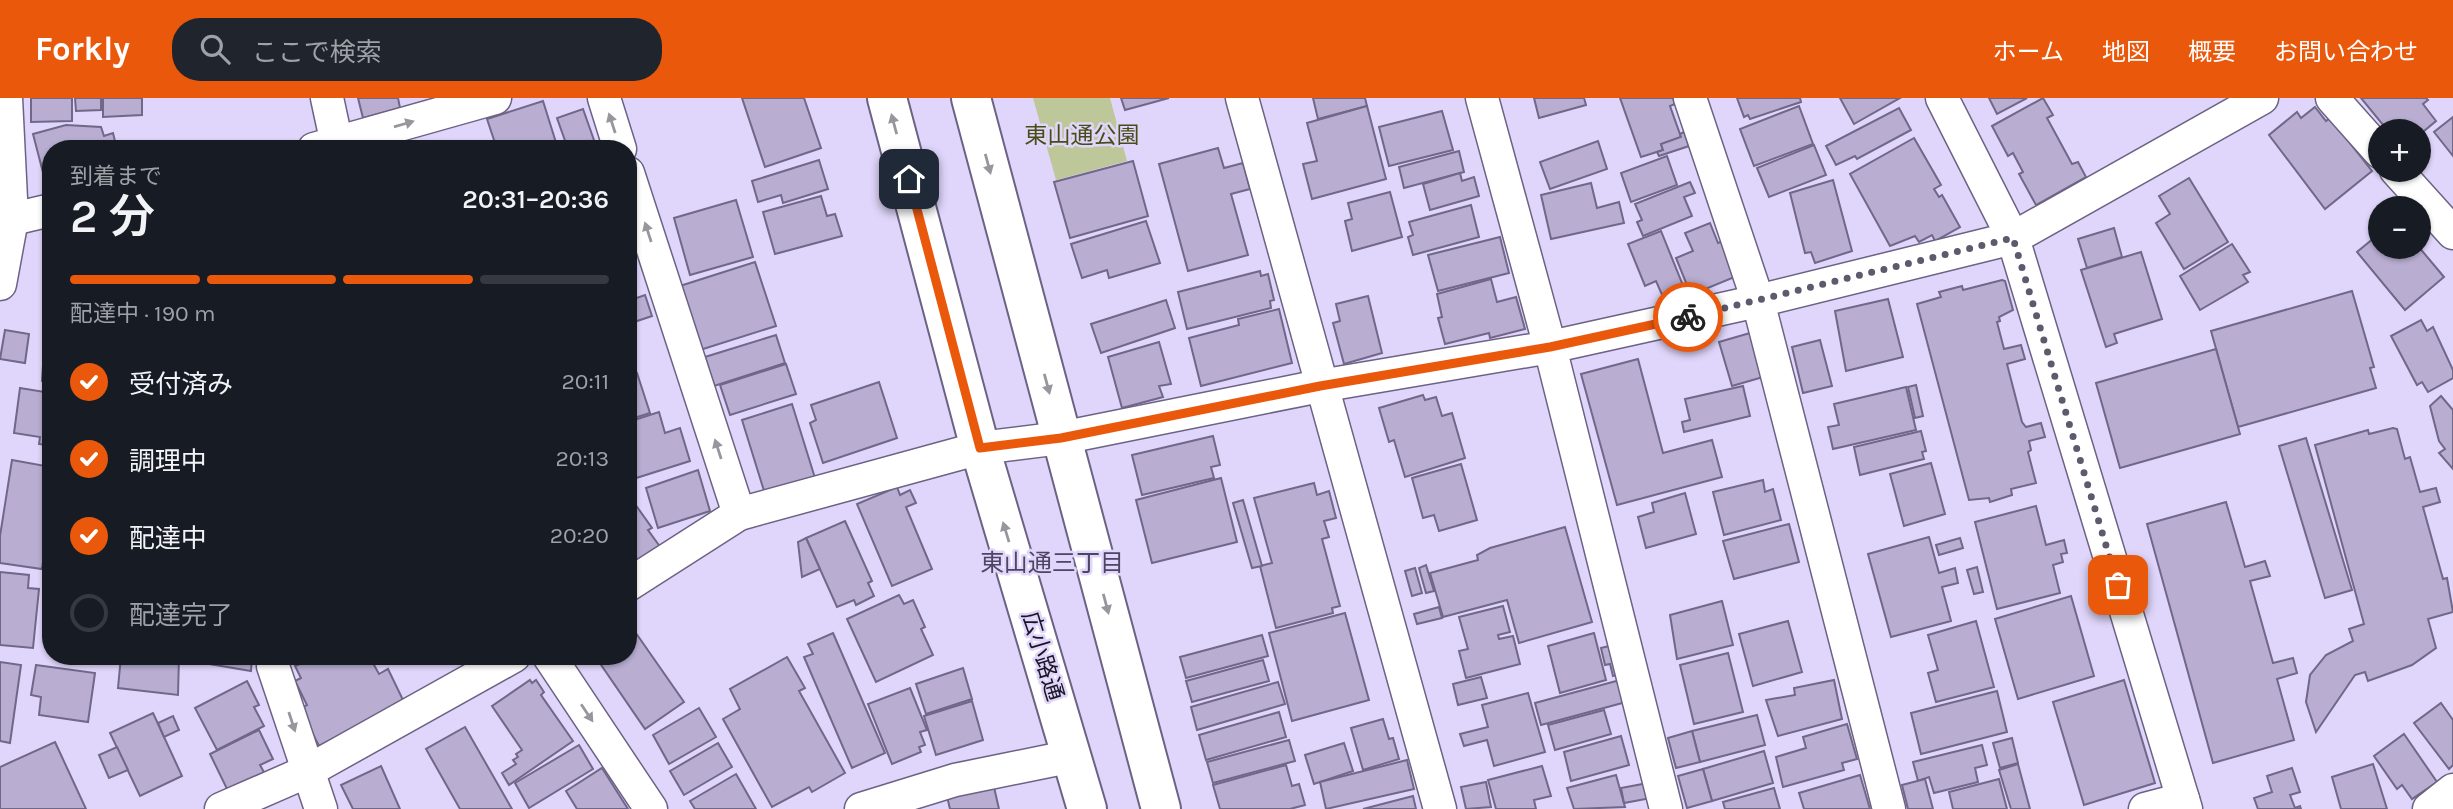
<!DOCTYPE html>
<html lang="ja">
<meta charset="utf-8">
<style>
body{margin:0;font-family:Karla,"Noto Sans JP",sans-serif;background:#20242c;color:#f1f3f6;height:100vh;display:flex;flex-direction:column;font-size:26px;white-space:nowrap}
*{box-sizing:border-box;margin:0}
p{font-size:23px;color:#9ea1a6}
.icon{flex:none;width:38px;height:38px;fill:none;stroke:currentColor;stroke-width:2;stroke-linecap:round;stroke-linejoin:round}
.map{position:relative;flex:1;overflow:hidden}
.panel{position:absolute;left:42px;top:42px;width:595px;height:525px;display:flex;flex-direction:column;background:#171b24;border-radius:28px;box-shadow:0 2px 5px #0004}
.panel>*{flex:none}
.buttons{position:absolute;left:2368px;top:21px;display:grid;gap:14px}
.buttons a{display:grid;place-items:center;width:63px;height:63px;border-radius:50%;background:#171b24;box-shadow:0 2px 5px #0004;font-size:35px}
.pin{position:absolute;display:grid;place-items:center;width:60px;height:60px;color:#fff;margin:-30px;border-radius:14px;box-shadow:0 4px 10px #0006}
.courier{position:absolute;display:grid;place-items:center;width:70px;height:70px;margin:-35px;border:5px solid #ea580c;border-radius:50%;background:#fff;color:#222;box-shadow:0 2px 9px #0007}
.head em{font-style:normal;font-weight:600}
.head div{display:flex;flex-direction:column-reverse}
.head{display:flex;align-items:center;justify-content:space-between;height:119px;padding:0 28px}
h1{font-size:46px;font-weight:600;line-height:52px}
.bar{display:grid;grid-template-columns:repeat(4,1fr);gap:10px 7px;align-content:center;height:84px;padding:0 28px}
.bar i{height:9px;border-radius:5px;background:#363941}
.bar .active{background:#ea580c}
.bar p{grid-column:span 4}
ol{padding:0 28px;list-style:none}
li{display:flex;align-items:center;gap:21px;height:77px}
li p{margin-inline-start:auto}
li .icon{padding:7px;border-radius:50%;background:#ea580c;color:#fff;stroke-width:4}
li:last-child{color:#9ea1a6}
li i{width:38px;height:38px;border:4px solid #363941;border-radius:50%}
header{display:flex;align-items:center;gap:42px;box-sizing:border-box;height:98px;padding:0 35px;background:#ea580c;color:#fff}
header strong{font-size:33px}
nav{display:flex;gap:38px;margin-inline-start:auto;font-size:24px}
.search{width:490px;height:63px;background:#20242c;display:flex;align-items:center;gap:18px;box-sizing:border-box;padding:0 24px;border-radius:28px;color:#9ea1a6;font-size:26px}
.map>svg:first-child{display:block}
.green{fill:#bdc799}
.building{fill:#b9aed2;stroke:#716788;stroke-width:2}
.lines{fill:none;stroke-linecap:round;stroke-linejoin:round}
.street-casing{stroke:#6c6283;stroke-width:35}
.primary-casing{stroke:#6c6283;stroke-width:42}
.street{stroke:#fff;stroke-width:32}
.primary{stroke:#fff;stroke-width:38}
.oneway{fill:#98969c}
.done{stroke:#5f596e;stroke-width:7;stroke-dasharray:0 12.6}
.route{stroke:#ea580c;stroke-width:9}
.labels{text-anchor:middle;stroke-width:5;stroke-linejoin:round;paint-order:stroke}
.park-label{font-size:23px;fill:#454e17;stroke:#e0d6fb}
.street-label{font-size:23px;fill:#191522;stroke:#e0d6fb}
.neighbourhood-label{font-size:24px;fill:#4e4463;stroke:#e0d6fb}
</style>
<header>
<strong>Forkly</strong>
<div class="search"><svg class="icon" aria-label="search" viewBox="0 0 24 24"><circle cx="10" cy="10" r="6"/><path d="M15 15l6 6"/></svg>ここで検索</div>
<nav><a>ホーム</a><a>地図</a><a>概要</a><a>お問い合わせ</a></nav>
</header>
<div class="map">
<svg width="2453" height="711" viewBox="0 0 2453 711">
<rect width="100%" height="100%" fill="#e0d6fb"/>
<polygon class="green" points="1033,0 1110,0 1127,63 1056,82"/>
<g class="building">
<polygon points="31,0 72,0 72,23 31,24"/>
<polygon points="75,0 101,0 101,12 76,13"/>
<polygon points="103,0 142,0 142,17 103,19"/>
<polygon points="358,0 398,0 400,10 363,20"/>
<polygon points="742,0 804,0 821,50 765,69"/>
<polygon points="1121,0 1169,0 1125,12"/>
<polygon points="1313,0 1365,0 1367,8 1318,21"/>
<polygon points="1534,0 1584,0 1586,7 1539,20"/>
<polygon points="1620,0 1673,0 1675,6 1670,8 1681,39 1661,46 1663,52 1641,59"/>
<polygon points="1737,0 1800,0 1801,4 1750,21 1748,17 1744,19"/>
<polygon points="1840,0 1900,0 1854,26"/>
<polygon points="1989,0 2027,0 1997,16"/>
<polygon points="2043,0 2053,17 2047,20 2072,66 2078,64 2086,79 2036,107 2019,76 2023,74 2013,55 2008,58 1992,28"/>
<polygon points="2361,0 2426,0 2428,2 2423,6 2436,23 2418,38 2418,33 2388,33"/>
<polygon points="543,3 558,51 497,51 487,21"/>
<polygon points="1367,8 1386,81 1312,101 1303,66 1317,63 1307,25"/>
<polygon points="1799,8 1813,46 1754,68 1740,31"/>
<polygon points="2315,9 2326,23 2330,20 2372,73 2325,111 2269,37 2297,14 2301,20"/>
<polygon points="1899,10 1911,32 1857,61 1855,58 1836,67 1826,48"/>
<polygon points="583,11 595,45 568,51 557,20"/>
<polygon points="1442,13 1453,52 1389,68 1379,29"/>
<polygon points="2453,19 2453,58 2434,34"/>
<polygon points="66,27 101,29 104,38 113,35 117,51 51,51 51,94 48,94 33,36"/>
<polygon points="1684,34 1689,48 1659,58 1657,54 1663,52 1661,46 1681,39 1680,36"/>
<polygon points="1914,40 1941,87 1934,91 1939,99 1942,97 1960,129 1935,143 1932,137 1919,144 1915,138 1890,148 1850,76"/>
<polygon points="1598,43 1607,71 1550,91 1540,64"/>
<polygon points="1814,47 1826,77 1769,99 1757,70"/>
<polygon points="1218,50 1224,70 1243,65 1250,91 1231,96 1248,157 1188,173 1159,66"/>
<polygon points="1459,53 1464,74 1404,90 1399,69"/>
<polygon points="1667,58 1677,87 1631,104 1621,75"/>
<polygon points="819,62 828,91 783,105 781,97 758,104 752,83"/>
<polygon points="1133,63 1148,118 1070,140 1054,84"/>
<polygon points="1460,75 1462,83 1474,79 1479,98 1430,112 1423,86"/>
<polygon points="2189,80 2228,144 2184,171 2156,125 2170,116 2159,98"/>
<polygon points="1833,82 1852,153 1815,165 1811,154 1805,155 1790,95"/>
<polygon points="1690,84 1695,95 1684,99 1692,118 1643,138 1637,124 1642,122 1635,106"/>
<polygon points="1591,85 1597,110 1619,104 1624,125 1551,141 1541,97"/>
<polygon points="1390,94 1402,139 1352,153 1345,123 1352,121 1348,105"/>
<polygon points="821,98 827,118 835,116 842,138 775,156 763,114"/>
<polygon points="736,102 753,159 690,177 674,120"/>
<polygon points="1471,107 1479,139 1413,157 1408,139 1413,137 1409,124"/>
<polygon points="1146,123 1160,165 1109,180 1107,172 1082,180 1071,146"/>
<polygon points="1710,125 1718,145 1723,143 1737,178 1691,197 1676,160 1693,153 1685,135"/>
<polygon points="2114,130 2122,159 2087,170 2078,141"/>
<polygon points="1661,133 1684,190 1663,199 1656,183 1645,188 1628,146"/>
<polygon points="2380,135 2380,149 2418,148 2444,179 2405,212 2357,154"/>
<polygon points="1500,139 1509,175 1438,193 1428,157"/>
<polygon points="2232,146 2250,174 2243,177 2248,184 2200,212 2180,178"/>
<polygon points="2141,154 2162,221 2114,236 2117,245 2106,249 2081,172"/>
<polygon points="755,164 776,228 700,252 680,188"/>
<polygon points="1260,173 1261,178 1268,176 1274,202 1270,203 1271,210 1187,231 1178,194"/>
<polygon points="1491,181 1497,204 1516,199 1525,231 1490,240 1489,235 1445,246 1438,220 1442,219 1437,196"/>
<polygon points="2002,182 2005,183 2013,212 1999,219 2000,223 1997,224 2004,251 2021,247 2025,261 2007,266 2022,324 2026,329 2041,325 2045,339 2029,343 2031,352 2028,354 2036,385 2011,391 2012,397 1990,404 1989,400 1969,402 1917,206 1941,199 1939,194 1962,188 1963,192"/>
<polygon points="2352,193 2374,269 2370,270 2376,290 2238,329 2211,233"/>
<polygon points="645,197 652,218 628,226 628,203"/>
<polygon points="1368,198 1382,255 1344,266 1333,225 1340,223 1336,206"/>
<polygon points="1888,201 1903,259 1846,273 1835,213"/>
<polygon points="1166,202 1175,230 1101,255 1091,226"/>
<polygon points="1279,211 1292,265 1201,288 1189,240 1239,227 1238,221"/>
<polygon points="2421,222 2427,233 2433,229 2453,272 2453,280 2428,294 2422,284 2417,287 2391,238"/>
<polygon points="5,232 29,236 25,265 0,261"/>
<polygon points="1750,235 1763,279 1732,288 1719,244"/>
<polygon points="45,236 51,236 51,285 42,283"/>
<polygon points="776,237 785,265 714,288 705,259"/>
<polygon points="1820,242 1832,288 1803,295 1792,249"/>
<polygon points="1159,244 1171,286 1159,288 1163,299 1122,310 1108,259"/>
<polygon points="2216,251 2240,336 2120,370 2096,285"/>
<polygon points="1638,261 1663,355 1712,342 1722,379 1617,407 1581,276"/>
<polygon points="786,266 796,296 730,317 720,287"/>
<polygon points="637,275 650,315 628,322 628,277"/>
<polygon points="879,284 897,340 823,365 810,325 816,322 811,307"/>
<polygon points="1916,287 1923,318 1915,320 1908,289"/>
<polygon points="1743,288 1750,318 1684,334 1682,324 1690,322 1685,301"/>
<polygon points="1906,289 1916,332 1833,351 1828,329 1839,327 1834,306"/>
<polygon points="20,290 51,295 51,348 39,346 40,339 14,335"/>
<polygon points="1423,297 1425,302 1436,299 1442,318 1452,315 1465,360 1405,379 1394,342 1389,344 1379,310"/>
<polygon points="2441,298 2453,312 2453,371 2439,355 2445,351 2439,343 2430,308"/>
<polygon points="792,306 815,380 765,396 742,322"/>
<polygon points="659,314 665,335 680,330 690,363 630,382 633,392 628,394 628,324"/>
<polygon points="2393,330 2397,331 2405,361 2410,359 2420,394 2436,390 2440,404 2423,409 2443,481 2447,480 2453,514 2428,521 2436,550 2412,567 2368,583 2365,574 2355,577 2316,634 2306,604 2310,577 2326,557 2353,543 2349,531 2364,526 2315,347 2368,332 2369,336"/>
<polygon points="1921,333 1926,353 1922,354 1924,361 1860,377 1854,349"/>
<polygon points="1213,338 1220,367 1211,369 1214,380 1142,397 1132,357"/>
<polygon points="2306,340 2352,492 2325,500 2279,348"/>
<polygon points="12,362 51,369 51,411 42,471 0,465 0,438"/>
<polygon points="1931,365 1945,416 1904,428 1890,376"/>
<polygon points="1461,366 1477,422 1439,433 1434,417 1423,420 1412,380"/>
<polygon points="698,372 710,413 658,430 646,390"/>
<polygon points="1221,380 1237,444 1152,465 1136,402"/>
<polygon points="1763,382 1765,394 1773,391 1781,422 1724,437 1713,394"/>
<polygon points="1314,385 1317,397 1329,393 1336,420 1324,423 1329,439 1322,441 1340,508 1332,510 1333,515 1276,530 1260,468 1272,465 1254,400"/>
<polygon points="897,389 900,397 910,392 916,405 906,409 932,471 892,488 857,406"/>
<polygon points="1685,395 1696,436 1646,450 1638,419 1654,414 1652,405"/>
<polygon points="630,399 652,430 648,432 661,450 628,470"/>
<polygon points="1243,402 1262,468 1252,470 1233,405"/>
<polygon points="2226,404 2245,469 2265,463 2270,478 2250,483 2273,565 2293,560 2297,575 2277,581 2294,642 2213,665 2147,426"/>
<polygon points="2036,408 2046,447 2064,442 2067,455 2061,456 2063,464 2053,467 2060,495 1997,511 1975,424"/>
<polygon points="845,423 872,483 868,485 874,498 856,507 854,502 837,509 806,440"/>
<polygon points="1789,426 1799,464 1734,481 1723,443"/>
<polygon points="1565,429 1592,524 1519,545 1507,502 1443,519 1430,475 1478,462 1477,457 1490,450"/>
<polygon points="1929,439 1939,475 1955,470 1958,485 1942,489 1951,523 1891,539 1868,456"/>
<polygon points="806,440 820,471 802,479 798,444"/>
<polygon points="1960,440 1963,450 1939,457 1936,447"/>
<polygon points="1426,467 1434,493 1426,495 1419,470"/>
<polygon points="1977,469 1983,494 1974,496 1967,472"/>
<polygon points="1415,470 1422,495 1412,498 1405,473"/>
<polygon points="0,474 29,477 28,490 39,491 33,550 0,547"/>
<polygon points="899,497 904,506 913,502 925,529 921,531 933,557 876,584 847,521"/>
<polygon points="2071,498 2094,578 2018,601 1995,521"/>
<polygon points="1722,503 1733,547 1677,561 1670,517"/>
<polygon points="1503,508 1510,534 1498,537 1499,541 1513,538 1520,566 1466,580 1459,553 1468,551 1459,519"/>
<polygon points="1439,509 1442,520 1417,526 1414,516"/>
<polygon points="1345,515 1369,602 1292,623 1269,535"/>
<polygon points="1788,523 1802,574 1753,588 1739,536"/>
<polygon points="1976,523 1994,589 1936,604 1928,575 1938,572 1928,537"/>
<polygon points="631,528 684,604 645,631 595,558 628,558 628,530"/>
<polygon points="833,535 885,655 852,670 804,559 813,556 808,546"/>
<polygon points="1594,535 1606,582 1560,595 1548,548"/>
<polygon points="1262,537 1268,558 1186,580 1180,559"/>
<polygon points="1613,547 1620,576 1613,578 1610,566 1605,567 1601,550"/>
<polygon points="1728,555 1743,614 1694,626 1680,567"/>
<polygon points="121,558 179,558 178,597 118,590"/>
<polygon points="191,558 252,558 251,573 191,563"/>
<polygon points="296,558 369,558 379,576 388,571 404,604 319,648 300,611 307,607 295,583 301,580 295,568 300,566"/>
<polygon points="787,559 805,590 799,593 845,675 812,694 809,689 772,709 723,621 740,611 730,591"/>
<polygon points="1263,562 1269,583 1192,604 1186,583"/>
<polygon points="0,564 21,567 10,645 0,643"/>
<polygon points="36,567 95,575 88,624 39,617 41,599 31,597"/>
<polygon points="963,570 972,601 926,616 916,586"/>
<polygon points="1481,579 1487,600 1458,607 1453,586"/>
<polygon points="530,582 532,585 536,582 544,594 541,597 573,643 509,687 502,675 516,666 513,662 518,659 516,656 522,652 492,608"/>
<polygon points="1620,582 1626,604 1541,627 1535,605"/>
<polygon points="1834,582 1842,621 1778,638 1766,602 1795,597 1794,590"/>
<polygon points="2124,582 2155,685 2084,707 2053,604"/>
<polygon points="247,583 259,607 254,609 264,628 217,652 195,610"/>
<polygon points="1278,584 1285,606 1197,632 1191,609"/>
<polygon points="910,590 927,632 920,634 925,647 919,649 921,654 892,666 868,606"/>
<polygon points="1997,593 2007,634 1921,656 1911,615"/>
<polygon points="1528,595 1545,654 1494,668 1487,642 1464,648 1460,636 1488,629 1482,607"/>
<polygon points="972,603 983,642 936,657 924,618"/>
<polygon points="2441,605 2453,622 2453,667 2449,671 2414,625"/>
<polygon points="699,610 716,639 669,666 653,637"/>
<polygon points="1604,612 1611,636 1555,652 1548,627"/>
<polygon points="1279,614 1286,639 1206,662 1199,637"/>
<polygon points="153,615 182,678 140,698 110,635"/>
<polygon points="1757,617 1765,647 1700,664 1692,633"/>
<polygon points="173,618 179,632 164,639 158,625"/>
<polygon points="1383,621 1389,641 1393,640 1399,661 1363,672 1351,630"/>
<polygon points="1847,626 1857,661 1842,665 1844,672 1783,689 1776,659 1806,650 1803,639"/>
<polygon points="465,629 512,711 460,711 426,651"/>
<polygon points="259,632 273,661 260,667 265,676 228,693 210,656"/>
<polygon points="1692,633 1700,664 1676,670 1668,640"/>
<polygon points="2404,636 2437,684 2412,701 2402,687 2397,691 2374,658"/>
<polygon points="1621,638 1629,667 1571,683 1564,654"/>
<polygon points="2012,640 2018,665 2000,670 1993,645"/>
<polygon points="1289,642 1295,663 1213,685 1207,664"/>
<polygon points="55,644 86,711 0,711 0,669"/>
<polygon points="718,645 732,669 684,697 670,673"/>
<polygon points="1344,645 1353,673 1314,686 1305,657"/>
<polygon points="579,647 593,671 529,710 515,685"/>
<polygon points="1982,647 1987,667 1975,670 1978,684 1934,695 1929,679 1918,683 1913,664"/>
<polygon points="117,649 128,672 109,680 99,657"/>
<polygon points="1764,653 1773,685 1712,703 1703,671"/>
<polygon points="1407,662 1414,691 1326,711 1320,684"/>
<polygon points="2018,666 2030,711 2011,711 1999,672"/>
<polygon points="2373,666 2387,711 2341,711 2332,679"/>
<polygon points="1286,667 1292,688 1299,686 1305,707 1290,711 1220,711 1213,687"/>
<polygon points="381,668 400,711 353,711 341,687"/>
<polygon points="1542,668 1551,698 1534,702 1536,711 1496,711 1488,682"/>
<polygon points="602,670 628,711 577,711 566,693"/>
<polygon points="2292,670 2300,694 2290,697 2295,710 2300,708 2301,711 2258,711 2254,700 2272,694 2267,678"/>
<polygon points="1703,671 1712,703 1687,710 1678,678"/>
<polygon points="736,676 756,711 695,711 690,703"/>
<polygon points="991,676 999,711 950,711 944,686"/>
<polygon points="1616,677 1625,709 1574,711 1567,690"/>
<polygon points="1860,677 1870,711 1804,711 1799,695"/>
<polygon points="1925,681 1933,711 1908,711 1902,687"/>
<polygon points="1999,681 2007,711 1953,711 1949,694"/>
<polygon points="1486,684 1491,709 1466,711 1461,689"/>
<polygon points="1648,685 1651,700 1624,705 1621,690"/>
<polygon points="1774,690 1780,711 1725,711 1723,704"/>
<polygon points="1413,698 1416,711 1363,711"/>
</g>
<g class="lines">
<defs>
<g id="street">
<polyline points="327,0 338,51"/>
<polyline points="604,0 620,51"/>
<polyline points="1242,0 1440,711"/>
<polyline points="1482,0 1550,249 1666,711"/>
<polyline points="1690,0 1758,203 1889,711"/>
<polyline points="2332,0 2380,54"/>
<polyline points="314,51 495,0"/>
<polyline points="2396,72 2453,135"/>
<polyline points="628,75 739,416"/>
<polyline points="0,124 51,112"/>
<polyline points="0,186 12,121 6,0"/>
<polyline points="628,487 739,416 980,350 1061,340 1320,288 1550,249 1758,203 2013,140 1942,0"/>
<polyline points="274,558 273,568 321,711"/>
<polyline points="549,558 651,711"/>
<polyline points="221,711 308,673 514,558"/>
<polyline points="861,711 955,682 1073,658"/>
<polyline points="2145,711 2183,701"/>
<polyline points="2186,711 2013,140 2262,0"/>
<polyline points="2429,711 2453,692"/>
</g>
<g id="primary">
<polyline points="887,0 980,350 1087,711"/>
<polyline points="971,0 1161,711"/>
</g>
</defs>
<use href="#street" class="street-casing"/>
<use href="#primary" class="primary-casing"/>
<use href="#street" class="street"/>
<use href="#primary" class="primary"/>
</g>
<defs><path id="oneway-solid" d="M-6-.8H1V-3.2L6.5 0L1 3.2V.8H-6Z" transform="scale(1.75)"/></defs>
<g class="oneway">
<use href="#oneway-solid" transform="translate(612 25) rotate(-108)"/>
<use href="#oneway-solid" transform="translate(404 26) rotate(-16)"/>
<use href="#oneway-solid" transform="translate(894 26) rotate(-105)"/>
<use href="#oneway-solid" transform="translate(988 66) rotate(75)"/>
<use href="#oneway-solid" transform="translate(648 134) rotate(-108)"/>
<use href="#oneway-solid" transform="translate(1047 286) rotate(75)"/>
<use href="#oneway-solid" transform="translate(718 351) rotate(-108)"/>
<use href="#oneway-solid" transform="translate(1006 434) rotate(-107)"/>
<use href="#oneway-solid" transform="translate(1106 506) rotate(75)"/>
<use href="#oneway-solid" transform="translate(587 615) rotate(56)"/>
<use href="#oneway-solid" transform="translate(292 624) rotate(72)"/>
</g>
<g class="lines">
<polyline class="done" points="1688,219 2013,140 2118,487"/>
<polyline class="route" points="909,81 980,350 1061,340 1320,288 1550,249 1688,219"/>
</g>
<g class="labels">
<g class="park-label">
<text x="1082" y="45">東山通公園</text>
</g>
<g class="street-label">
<text transform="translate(1043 558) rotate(73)" y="8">広小路通</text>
</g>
<g class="neighbourhood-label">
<text x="1052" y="473">東山通三丁目</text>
</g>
</g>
</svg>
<div class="buttons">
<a>+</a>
<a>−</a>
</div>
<div class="pin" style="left:2118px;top:487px;background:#ea580c"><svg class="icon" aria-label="bag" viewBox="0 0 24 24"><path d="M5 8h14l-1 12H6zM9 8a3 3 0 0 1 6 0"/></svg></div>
<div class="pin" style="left:909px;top:81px;background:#1f2937"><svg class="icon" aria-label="home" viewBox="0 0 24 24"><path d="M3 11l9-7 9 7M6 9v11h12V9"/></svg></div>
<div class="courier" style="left:1688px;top:219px"><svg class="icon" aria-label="bike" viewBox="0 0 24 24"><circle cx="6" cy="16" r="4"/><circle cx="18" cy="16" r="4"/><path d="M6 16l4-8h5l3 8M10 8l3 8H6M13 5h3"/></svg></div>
<section class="panel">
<div class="head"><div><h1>2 分</h1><p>到着まで</p></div><em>20:31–20:36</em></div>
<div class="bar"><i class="active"></i><i class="active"></i><i class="active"></i><i></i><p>配達中 · 190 m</p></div>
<ol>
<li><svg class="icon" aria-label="check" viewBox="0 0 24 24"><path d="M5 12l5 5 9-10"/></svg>受付済み<p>20:11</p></li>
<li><svg class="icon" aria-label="check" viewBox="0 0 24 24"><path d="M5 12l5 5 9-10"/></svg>調理中<p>20:13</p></li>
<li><svg class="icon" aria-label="check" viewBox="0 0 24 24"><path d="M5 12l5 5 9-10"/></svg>配達中<p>20:20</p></li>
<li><i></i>配達完了</li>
</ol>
</section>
</div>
